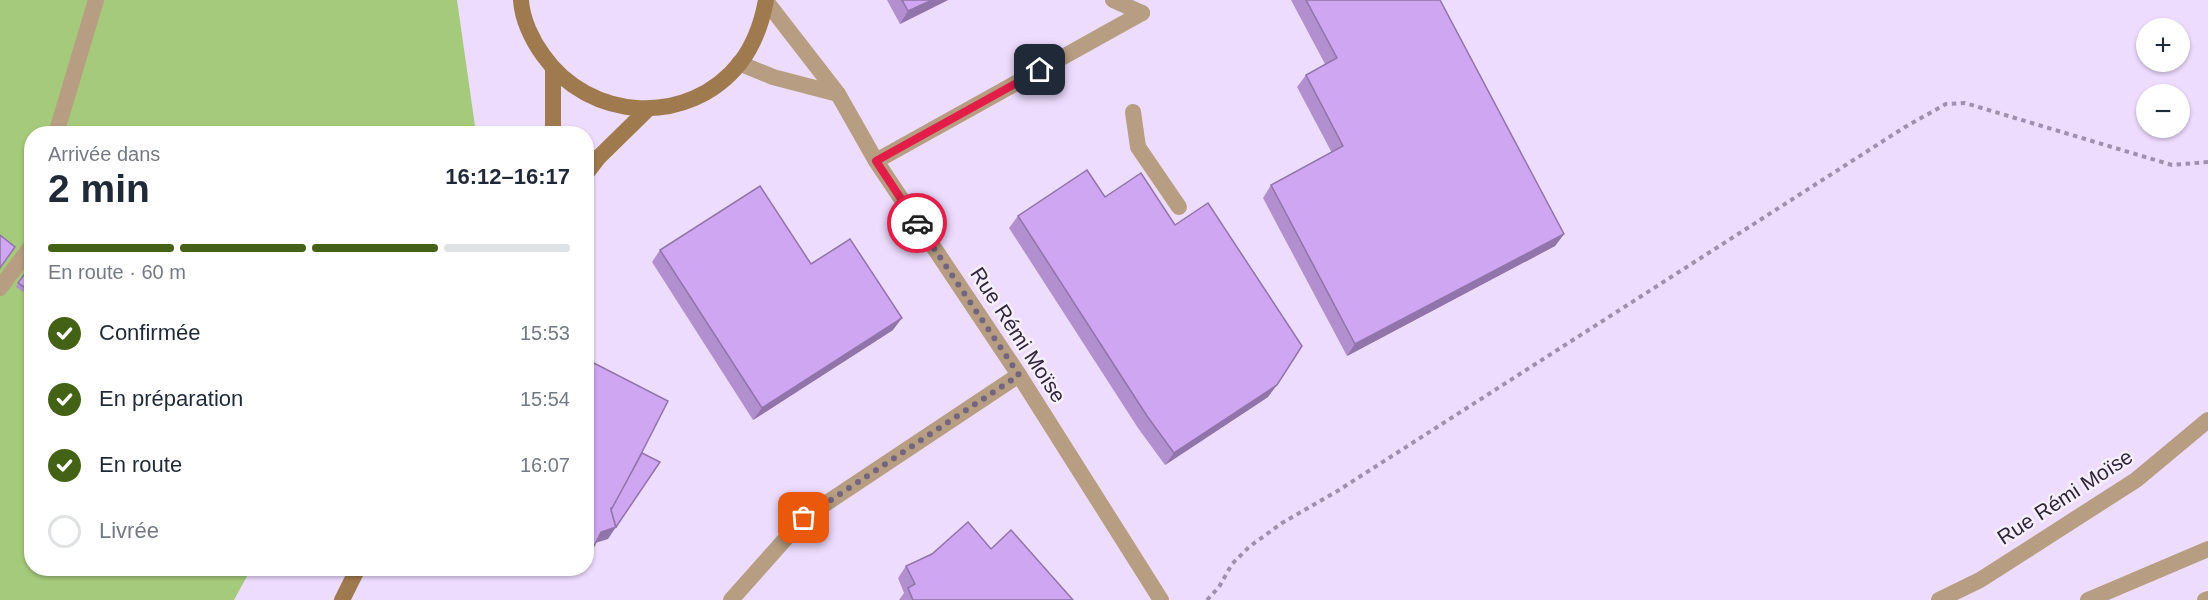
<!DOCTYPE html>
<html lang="fr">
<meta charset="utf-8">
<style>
body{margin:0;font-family:Arial,sans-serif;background:#f6f6f7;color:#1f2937;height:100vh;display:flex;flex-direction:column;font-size:22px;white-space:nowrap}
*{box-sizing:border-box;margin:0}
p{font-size:20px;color:#747a83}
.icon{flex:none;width:33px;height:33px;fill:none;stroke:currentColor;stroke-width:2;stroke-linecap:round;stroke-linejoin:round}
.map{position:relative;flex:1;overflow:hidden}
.sheet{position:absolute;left:24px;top:126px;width:570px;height:450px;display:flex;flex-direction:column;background:#fff;border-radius:24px;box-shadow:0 2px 4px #0004}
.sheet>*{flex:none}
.fabs{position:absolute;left:2136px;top:18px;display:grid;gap:12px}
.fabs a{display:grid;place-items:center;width:54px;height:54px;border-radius:50%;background:#fff;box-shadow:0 2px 4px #0004;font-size:30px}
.pin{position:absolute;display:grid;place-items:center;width:51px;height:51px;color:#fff;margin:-26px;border-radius:12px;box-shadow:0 3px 9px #0006}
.courier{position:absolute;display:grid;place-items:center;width:60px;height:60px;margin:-30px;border:4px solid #e11d48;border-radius:50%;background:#fff;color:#222;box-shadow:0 2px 8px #0007}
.summary em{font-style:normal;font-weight:700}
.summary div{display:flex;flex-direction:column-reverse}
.summary{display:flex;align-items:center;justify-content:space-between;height:102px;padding:0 24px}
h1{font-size:39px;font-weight:700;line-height:45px}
.bar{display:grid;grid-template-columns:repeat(4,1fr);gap:9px 6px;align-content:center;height:72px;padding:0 24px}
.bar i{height:8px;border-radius:4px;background:#e0e1e3}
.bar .on{background:#446215}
.bar p{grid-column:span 4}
ol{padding:0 24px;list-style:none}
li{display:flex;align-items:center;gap:18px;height:66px}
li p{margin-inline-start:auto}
li .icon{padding:6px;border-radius:50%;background:#446215;color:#fff;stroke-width:4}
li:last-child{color:#747a83}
li i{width:33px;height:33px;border:3px solid #e0e1e3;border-radius:50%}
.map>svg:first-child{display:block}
.green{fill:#a6ca7c}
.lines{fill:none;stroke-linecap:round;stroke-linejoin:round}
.path{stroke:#a090ae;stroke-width:4;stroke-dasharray:4.5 4.5;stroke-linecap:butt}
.service{stroke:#b79d81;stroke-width:16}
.minor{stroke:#b79d81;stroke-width:16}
.secondary{stroke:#a07a4f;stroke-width:16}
.wall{fill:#b28fcf}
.shaded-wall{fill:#9174a9}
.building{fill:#cfa6f1;stroke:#9174a9;stroke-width:1.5}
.done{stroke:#736580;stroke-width:6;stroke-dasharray:0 10.8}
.route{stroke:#e11d48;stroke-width:8}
.labels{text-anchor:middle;stroke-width:5;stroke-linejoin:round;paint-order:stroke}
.street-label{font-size:21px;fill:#31253b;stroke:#f5effb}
</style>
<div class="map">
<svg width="2208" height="600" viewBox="0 0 2208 600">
<rect width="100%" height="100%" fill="#eedcff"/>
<polygon class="green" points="0,0 457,0 476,133 32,134 32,568 251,569 234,600 0,600"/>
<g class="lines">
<polyline class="path" points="1207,600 1219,587 1232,564 1249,547 1282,523 1339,490 1905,127 1946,104 1965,103 2172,165 2208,162"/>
<g class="service">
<polyline points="1113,0 1142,13"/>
<polyline points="1133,112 1138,147 1179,207"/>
<polyline points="876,161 1142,13"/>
<polyline points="731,600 804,518 1019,375"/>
</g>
<g class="minor">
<polyline points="766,1 838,94 876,161 1019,375 1161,600"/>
<polyline points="739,63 773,77 838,94"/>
<polyline points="56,134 96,0"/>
<polyline points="0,288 32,245"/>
<polyline points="1939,600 1980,580 2136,480 2208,420"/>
<polyline points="2088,600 2208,549"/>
<polyline points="2205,600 2208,599"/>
</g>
<g class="secondary">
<path d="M521,0C522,19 532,40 543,55C589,121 688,128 740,63C754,45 762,22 766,0"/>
<polyline points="553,134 553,70"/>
<polyline points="586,174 599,157 648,109"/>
<polyline points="342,600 358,568"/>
</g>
</g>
<g class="wall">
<polygon points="887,0 948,0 900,24"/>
<polygon points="1291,0 1440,0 1564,234 1555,246 1347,356 1263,198 1271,185 1332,153 1297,87 1306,75 1325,64"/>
<polygon points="1105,197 1268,397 1165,465 1138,428 1009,228 1018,216"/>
<polygon points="660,250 811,264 893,330 753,420 652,262"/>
<polygon points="32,264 32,298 16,287"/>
<polygon points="991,549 1073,600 899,600 904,593 898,578 906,566"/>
<polygon points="572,568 580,568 578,572"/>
</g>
<g class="shaded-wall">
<polygon points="932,0 948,0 900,24 908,11"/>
<polygon points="1564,234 1555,246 1347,356 1355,344"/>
<polygon points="902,318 893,330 753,420 762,408"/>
<polygon points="1277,385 1268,397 1165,465 1174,453"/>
<polygon points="616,527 608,539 592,544 601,532"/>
</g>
<g class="building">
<polygon points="902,0 932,0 908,11"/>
<polygon points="1306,0 1440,0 1564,234 1355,344 1271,185 1343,146 1306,75 1337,58"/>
<polygon points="1087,170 1105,197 1141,173 1175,225 1208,203 1302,346 1277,385 1174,453 1147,416 1018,216"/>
<polygon points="760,186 811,264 850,239 902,318 762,408 660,250"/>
<polygon points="0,235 15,247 0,268"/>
<polygon points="32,264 32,292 18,283"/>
<polygon points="586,359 668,401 614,507 611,508 616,527 601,532 587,560"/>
<polygon points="642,453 660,462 616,527 611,510"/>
<polygon points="968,522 991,549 1011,530 1073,600 913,600 908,588 915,584 906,566 932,554"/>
</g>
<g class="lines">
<polyline class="done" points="804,518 1019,375 917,223"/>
<polyline class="route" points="917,223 876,161 1040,70"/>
</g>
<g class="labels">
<g class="street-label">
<text transform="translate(1018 335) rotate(57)" y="7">Rue Rémi Moïse</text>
<text transform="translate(2065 497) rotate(-33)" y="7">Rue Rémi Moïse</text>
</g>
</g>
</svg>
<div class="fabs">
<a>+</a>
<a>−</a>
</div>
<div class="pin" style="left:804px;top:518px;background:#ea580c"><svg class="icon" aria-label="bag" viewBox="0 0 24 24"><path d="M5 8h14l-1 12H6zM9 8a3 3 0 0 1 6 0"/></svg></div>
<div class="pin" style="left:1040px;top:70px;background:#1f2937"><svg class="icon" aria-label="home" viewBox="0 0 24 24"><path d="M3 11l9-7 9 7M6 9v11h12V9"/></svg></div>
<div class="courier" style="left:917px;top:223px"><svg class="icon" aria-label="car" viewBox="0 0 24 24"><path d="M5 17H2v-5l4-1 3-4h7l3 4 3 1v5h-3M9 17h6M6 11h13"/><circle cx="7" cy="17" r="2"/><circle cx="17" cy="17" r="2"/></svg></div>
<section class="sheet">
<div class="summary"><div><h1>2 min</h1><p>Arrivée dans</p></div><em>16:12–16:17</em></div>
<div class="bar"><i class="on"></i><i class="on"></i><i class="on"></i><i></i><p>En route · 60 m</p></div>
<ol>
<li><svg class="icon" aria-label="check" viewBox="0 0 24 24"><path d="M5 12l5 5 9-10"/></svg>Confirmée<p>15:53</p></li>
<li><svg class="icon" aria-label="check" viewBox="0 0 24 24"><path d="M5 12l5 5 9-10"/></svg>En préparation<p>15:54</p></li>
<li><svg class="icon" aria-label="check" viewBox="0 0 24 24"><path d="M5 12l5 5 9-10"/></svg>En route<p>16:07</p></li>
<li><i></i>Livrée</li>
</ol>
</section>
</div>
